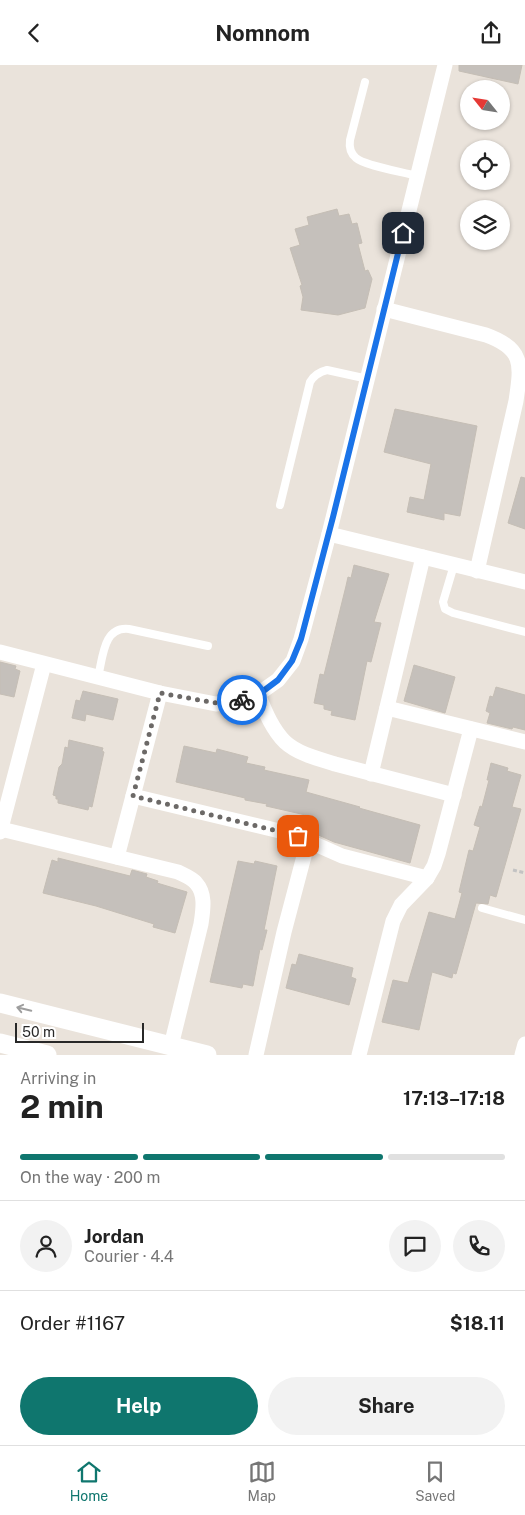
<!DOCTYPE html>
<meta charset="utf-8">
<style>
body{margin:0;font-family:"Public Sans",sans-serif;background:#f2f2f2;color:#222;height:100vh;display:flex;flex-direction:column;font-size:19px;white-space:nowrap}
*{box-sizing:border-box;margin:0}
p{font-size:16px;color:#767676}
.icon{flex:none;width:28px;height:28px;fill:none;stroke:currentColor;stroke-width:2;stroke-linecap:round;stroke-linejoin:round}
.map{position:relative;height:990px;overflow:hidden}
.sheet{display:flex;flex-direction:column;background:#fff;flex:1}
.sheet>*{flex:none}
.needle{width:32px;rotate:300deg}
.fabs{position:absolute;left:460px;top:15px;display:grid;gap:10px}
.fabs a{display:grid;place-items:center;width:50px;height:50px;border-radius:50%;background:#fff;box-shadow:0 1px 4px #0004;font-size:25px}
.scale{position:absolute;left:15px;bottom:12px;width:129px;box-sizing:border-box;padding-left:5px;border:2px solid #282828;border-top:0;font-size:14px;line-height:18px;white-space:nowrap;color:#282828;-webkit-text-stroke:4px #fff;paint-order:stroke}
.pin{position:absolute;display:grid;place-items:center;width:42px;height:42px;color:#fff;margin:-21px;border-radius:10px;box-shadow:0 2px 8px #0006}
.courier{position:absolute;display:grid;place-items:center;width:50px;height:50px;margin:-25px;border:4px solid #1a73e8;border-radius:50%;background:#fff;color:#222;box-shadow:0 1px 6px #0007}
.summary em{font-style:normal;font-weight:700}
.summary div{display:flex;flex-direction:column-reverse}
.summary{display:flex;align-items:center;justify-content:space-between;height:85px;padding:0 20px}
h1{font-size:32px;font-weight:700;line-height:38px}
.bar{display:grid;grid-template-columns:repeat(4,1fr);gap:8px 5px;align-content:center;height:60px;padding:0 20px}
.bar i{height:6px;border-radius:4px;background:#e0e0e0}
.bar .on{background:#0f766e}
.bar p{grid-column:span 4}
.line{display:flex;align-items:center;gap:12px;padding:0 20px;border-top:1px solid #e0e0e0}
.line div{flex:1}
.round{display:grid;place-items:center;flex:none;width:52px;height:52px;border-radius:26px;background:#f2f2f2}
.primary-button{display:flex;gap:10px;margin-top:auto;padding:10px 20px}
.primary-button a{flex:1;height:58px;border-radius:30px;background:#0f766e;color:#fff;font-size:20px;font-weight:700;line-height:58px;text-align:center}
.primary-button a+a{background:#f2f2f2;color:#222}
header{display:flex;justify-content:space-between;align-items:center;height:65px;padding:0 20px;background:#fff;font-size:22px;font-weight:700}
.tab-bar{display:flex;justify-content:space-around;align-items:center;height:70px;border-top:1px solid #e0e0e0;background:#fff;font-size:14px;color:#767676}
.tab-bar a{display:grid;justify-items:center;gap:2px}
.tab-bar .on{color:#0f766e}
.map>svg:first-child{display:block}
.building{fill:#c5c0bb;stroke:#c5beb5}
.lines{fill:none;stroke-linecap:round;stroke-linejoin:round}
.path{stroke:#c3c3c3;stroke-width:3;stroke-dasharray:4 2.5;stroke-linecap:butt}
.service{stroke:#fff;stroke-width:8}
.minor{stroke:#fff;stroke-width:15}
.tertiary{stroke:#fff;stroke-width:19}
.oneway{stroke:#9e9e9e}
.done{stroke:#6c6967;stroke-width:5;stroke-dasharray:0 9}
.route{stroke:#1a73e8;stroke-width:6}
</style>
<header><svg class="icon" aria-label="back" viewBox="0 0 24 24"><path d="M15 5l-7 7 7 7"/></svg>Nomnom<svg class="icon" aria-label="share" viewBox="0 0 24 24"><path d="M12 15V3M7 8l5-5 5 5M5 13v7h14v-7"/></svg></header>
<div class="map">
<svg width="525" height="990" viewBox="0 0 525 990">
<rect width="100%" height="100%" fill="#eae3db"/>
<g class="building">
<polygon points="459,0 522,0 518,19 459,6"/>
<polygon points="337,144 339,151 349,149 352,159 357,158 362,178 358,179 365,206 368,205 372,214 365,243 338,250 301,245 303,232 300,221 302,220 290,183 300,180 295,164 309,160 307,152"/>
<polygon points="395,344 477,361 460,451 444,448 444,455 407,447 410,432 424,435 431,399 384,387"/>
<polygon points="521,412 525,413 525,464 508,458"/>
<polygon points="354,500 389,509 374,557 381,558 371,597 367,596 355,655 331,650 332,646 324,644 324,640 314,638 320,609 324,610 346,521 348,512 351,513"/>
<polygon points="0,597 16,601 15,604 20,606 14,632 0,629"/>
<polygon points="414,600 455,612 445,648 404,636"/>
<polygon points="496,622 525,630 525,665 513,662 512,664 487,658 490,648 486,646 490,631 493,632"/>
<polygon points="83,626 118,634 113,655 86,649 85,656 72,653 76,635 80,636"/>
<polygon points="69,675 103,683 102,686 104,687 92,742 89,741 88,745 58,738 58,734 56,734 56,731 53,730 59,702 62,699 65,682 68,683"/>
<polygon points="184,681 216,688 217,684 248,692 246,698 265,702 264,705 309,715 306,727 360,742 359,743 420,760 410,798 334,777 314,768 315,763 307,761 310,751 266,741 267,739 245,735 245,733 176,717"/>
<polygon points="491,698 508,703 507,706 521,710 512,742 521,744 496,832 490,830 488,839 476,838 456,909 453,908 452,913 432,907 419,965 382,957 393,915 408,918 429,847 455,854 462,828 459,827 469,785 473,786 480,762 474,760 480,741 482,742 489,715 487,715"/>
<polygon points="58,793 130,811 132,805 147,809 146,812 158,816 157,818 187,827 175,868 153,862 154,859 96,841 43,828 52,795 58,797"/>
<polygon points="238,796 254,799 255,796 277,801 264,865 267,865 262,885 260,884 253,921 243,919 242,923 210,917"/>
<polygon points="299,889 353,903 351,912 356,914 349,940 286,923 292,899 296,900"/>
</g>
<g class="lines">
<polyline class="path" points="513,805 525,808"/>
<g class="service">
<path d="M365,17L350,75C349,82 350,88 356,93C365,101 404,107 417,111"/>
<path d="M280,440L310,317C314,310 319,307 327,305L368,314"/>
<polyline points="454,500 443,537 445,544 453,548 525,567"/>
<path d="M98,612C103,593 103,561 129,564L208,581"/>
<polyline points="482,843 525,855"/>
</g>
<g class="minor">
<path d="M384,244L486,270C525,284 521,301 516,336L477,506"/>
<polyline points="329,469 525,517"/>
<polyline points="0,587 160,628 216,639 237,637 258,629 278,615 293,596 301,574 329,469 445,0"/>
<path d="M258,629C265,646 272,664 285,677C298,689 319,694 335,699L454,730"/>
<polyline points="387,643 525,677"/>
<polyline points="371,709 423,492"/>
<polyline points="133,731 288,768 308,776 342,791 427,813"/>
<path d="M1,764L178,807C184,810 192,813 196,818C206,829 203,845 201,859L171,981"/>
<polyline points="0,767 44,599"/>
<polyline points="117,792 160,628"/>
<polyline points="256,990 284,867 308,776"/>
<polyline points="359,990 393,856 401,840 427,813 434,801 438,789 471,664"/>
<polyline points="522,990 525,979"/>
</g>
<g class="tertiary">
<polyline points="0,938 207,990"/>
<polyline points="0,978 47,990"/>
</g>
</g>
<defs><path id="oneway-shaft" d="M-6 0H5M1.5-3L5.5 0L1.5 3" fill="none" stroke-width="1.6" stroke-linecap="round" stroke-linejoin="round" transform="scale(1.25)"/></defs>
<use class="oneway" href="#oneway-shaft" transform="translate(24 944) rotate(-166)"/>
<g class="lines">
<polyline class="done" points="242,635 216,638 160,628 133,731 298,771"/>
<polyline class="route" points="242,635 258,630 278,615 292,596 301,574 333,452 403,168"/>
</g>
</svg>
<div class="fabs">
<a><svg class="needle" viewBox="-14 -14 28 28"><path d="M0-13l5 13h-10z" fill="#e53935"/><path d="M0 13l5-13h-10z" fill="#767676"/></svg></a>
<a><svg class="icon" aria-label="locate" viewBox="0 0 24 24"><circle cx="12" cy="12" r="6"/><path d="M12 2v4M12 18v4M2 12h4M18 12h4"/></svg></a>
<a><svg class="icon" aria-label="layers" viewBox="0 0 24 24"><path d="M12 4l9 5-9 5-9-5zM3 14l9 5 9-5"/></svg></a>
</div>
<div class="scale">50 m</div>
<div class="pin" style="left:298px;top:771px;background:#ea580c"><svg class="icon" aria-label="bag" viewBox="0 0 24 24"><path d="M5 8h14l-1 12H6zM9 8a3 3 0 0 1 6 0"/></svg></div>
<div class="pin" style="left:403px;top:168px;background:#1f2937"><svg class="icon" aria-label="home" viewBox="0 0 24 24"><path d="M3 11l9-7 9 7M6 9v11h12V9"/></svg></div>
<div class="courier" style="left:242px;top:635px"><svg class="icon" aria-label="bike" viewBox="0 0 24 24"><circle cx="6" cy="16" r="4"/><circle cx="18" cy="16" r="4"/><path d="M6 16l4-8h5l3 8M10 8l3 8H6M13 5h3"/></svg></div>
</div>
<section class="sheet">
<div class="summary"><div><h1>2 min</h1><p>Arriving in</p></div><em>17:13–17:18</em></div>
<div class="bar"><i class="on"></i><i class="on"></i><i class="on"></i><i></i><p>On the way · 200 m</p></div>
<div class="line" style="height:90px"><a class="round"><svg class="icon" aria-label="person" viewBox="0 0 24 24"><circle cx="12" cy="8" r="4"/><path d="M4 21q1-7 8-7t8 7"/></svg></a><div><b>Jordan</b><p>Courier · 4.4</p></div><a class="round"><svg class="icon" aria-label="chat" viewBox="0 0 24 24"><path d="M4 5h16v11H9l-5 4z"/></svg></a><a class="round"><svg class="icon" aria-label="phone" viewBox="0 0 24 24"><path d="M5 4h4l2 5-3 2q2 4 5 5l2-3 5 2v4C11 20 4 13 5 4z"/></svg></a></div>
<div class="line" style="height:65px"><div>Order #1167</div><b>$18.11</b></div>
<div class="primary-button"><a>Help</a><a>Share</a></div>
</section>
<nav class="tab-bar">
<a class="on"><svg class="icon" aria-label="home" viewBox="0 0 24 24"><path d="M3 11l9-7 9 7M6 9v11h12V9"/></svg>Home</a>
<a><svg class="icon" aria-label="map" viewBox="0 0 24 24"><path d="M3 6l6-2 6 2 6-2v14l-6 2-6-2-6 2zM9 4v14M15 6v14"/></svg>Map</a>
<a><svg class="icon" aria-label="saved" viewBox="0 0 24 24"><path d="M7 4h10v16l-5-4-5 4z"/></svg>Saved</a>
</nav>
